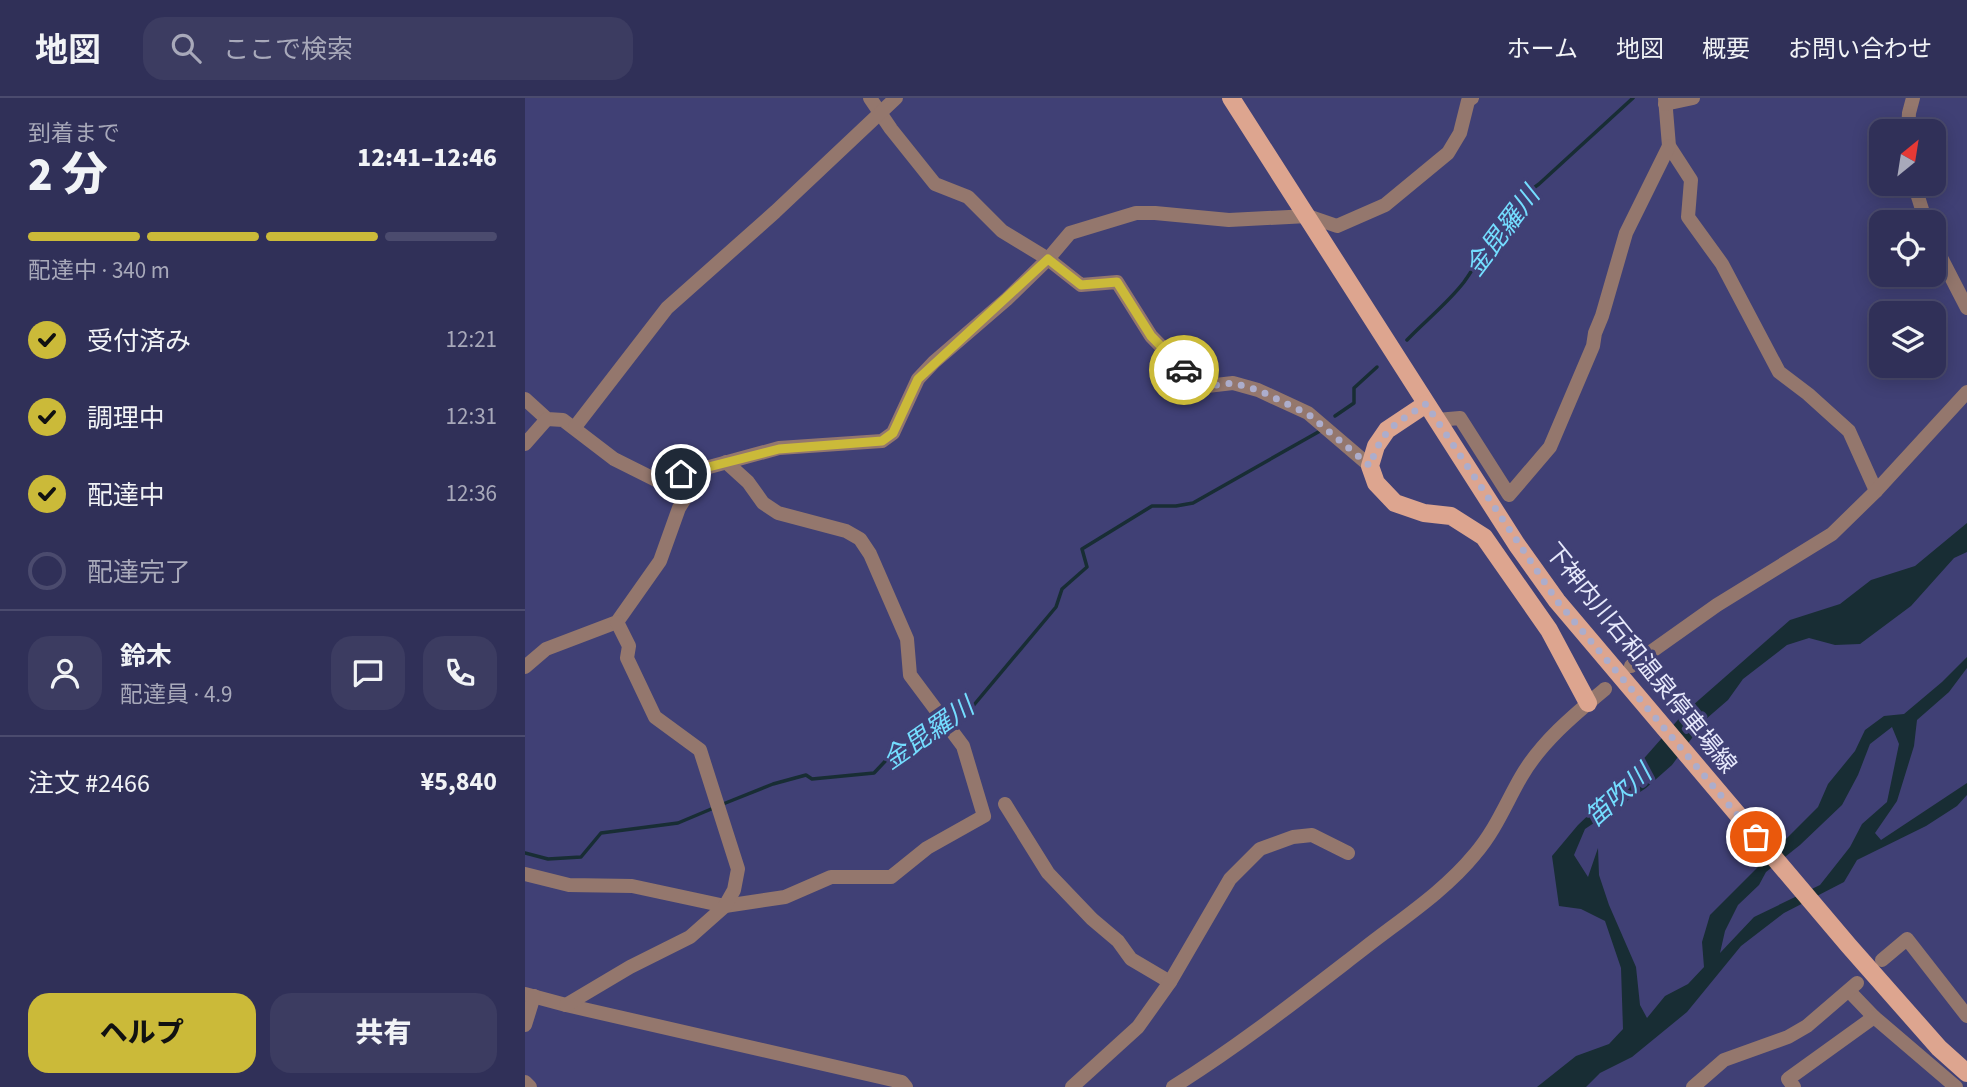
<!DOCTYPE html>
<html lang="ja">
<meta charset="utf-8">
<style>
body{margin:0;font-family:"Source Sans 3","Noto Sans JP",sans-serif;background:#3c3c61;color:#f1f3f6;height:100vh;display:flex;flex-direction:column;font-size:26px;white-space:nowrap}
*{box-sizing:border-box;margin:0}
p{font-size:23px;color:#a8a9ba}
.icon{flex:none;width:38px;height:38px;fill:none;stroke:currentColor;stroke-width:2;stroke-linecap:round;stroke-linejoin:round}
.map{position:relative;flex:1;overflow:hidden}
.side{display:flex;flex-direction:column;background:#303058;width:525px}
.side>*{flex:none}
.needle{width:46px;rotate:30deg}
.fabs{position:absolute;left:1344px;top:21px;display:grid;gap:14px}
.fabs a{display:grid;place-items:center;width:77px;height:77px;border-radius:14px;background:#303058;box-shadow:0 4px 18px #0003,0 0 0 2px #4b4b6e;font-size:35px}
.pin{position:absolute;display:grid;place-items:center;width:60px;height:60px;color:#fff;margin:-30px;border:4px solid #fff;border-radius:50%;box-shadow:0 2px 7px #0007}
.courier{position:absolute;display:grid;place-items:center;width:70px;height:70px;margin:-35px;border:5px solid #cbba39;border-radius:50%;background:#fff;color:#222;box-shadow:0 2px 9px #0007}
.overview em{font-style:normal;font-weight:800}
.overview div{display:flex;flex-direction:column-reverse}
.overview{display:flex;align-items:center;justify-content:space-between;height:119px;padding:0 28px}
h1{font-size:46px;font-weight:800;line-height:52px}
.bar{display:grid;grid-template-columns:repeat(4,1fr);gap:10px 7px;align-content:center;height:84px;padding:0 28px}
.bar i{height:9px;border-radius:5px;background:#4b4b6e}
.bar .current{background:#cbba39}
.bar p{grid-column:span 4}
.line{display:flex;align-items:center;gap:18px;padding:0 28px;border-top:2px solid #4b4b6e}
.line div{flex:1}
.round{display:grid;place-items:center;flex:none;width:74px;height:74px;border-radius:21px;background:#3c3c61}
ol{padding:0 28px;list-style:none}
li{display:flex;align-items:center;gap:21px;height:77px}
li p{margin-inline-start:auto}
li .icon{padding:7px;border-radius:50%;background:#cbba39;color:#111;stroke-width:4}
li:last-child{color:#a8a9ba}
li i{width:38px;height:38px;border:4px solid #4b4b6e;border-radius:50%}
.button{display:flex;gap:14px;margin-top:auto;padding:14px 28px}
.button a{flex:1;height:80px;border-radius:21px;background:#cbba39;color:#111;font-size:28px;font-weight:800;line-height:80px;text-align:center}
.button a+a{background:#3c3c61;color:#f1f3f6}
header{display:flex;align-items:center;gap:42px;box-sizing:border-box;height:98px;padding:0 35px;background:#303058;border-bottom:2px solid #4b4b6e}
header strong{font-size:33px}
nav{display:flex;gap:38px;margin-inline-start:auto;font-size:24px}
.search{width:490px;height:63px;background:#3c3c61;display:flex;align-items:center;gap:18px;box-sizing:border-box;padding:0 24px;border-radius:21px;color:#a8a9ba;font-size:26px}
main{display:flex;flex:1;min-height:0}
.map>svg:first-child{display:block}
.water{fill:#182d34;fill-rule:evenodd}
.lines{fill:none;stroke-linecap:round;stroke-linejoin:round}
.stream{stroke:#182d34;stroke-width:3.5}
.minor{stroke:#94776d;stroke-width:14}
.major{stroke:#dda58f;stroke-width:18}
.done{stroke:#acadcc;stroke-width:7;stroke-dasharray:0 12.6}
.route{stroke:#cbba39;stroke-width:9}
.labels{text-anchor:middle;stroke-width:7;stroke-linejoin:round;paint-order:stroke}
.street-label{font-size:24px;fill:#e6e8fb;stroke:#404075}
.water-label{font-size:26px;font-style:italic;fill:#74ddff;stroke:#404075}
</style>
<header>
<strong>地図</strong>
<div class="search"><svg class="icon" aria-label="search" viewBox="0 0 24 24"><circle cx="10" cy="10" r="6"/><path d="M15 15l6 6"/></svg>ここで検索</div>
<nav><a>ホーム</a><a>地図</a><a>概要</a><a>お問い合わせ</a></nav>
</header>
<main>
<section class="side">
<div class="overview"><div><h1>2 分</h1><p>到着まで</p></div><em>12:41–12:46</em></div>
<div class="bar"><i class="current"></i><i class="current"></i><i class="current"></i><i></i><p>配達中 · 340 m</p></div>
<ol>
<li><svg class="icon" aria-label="check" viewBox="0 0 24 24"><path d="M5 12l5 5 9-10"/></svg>受付済み<p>12:21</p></li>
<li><svg class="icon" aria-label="check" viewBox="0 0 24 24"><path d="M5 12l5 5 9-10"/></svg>調理中<p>12:31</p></li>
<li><svg class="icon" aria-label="check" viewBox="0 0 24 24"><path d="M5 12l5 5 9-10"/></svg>配達中<p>12:36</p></li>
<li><i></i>配達完了</li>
</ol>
<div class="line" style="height:126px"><a class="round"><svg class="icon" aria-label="person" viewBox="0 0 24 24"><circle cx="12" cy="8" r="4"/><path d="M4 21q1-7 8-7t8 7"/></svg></a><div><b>鈴木</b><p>配達員 · 4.9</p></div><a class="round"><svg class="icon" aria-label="chat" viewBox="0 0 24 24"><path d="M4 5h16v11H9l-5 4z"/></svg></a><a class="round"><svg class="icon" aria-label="phone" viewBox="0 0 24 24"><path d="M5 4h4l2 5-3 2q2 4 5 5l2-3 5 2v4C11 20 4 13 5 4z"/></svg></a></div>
<div class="line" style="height:91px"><div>注文 #2466</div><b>¥5,840</b></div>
<div class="button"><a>ヘルプ</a><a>共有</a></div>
</section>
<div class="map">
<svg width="1442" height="989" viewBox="0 0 1442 989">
<rect width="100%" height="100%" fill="#404075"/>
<path class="water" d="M1442,425V454L1429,460L1386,508L1335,546L1310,547L1284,540L1262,547L1218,581L1203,602L1181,621L1147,667L1121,690L1060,731L1049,757L1063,779L1073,750L1074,777L1084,807L1111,869L1115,907L1122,920L1140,898L1163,886L1179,869L1177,844L1185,817L1293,709L1303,686L1330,653L1340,632L1359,618L1379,616L1417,584L1442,559V570L1424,594L1392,622L1389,648L1372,703L1350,735L1356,742L1442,685V697L1432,708L1401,728L1332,762L1319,784L1259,815L1216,848L1162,914L1107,959L1075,975L1061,989H1012L1051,958L1084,946L1098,931L1096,870L1080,823L1056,811L1034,808L1027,758L1053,727L1099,683L1159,615L1265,522L1315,506L1346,482L1390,468ZM1367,629L1374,646L1362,704L1337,726L1325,749L1295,787L1229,819L1195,855L1200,833L1213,807L1234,787L1241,774L1275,747L1317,707L1333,677L1345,646Z"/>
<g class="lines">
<g class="stream">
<path d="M882,242C900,223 923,205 939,184C965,148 976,112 1014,86L1108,0"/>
<polyline points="810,318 829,305 829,290 852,269"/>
<polyline points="427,624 443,614 531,509 537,491 562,469 557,451 627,408 651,408 668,405 795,333"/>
<polyline points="198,706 248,686 281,677 287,681 349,675 367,656 418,631"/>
<polyline points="0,755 23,761 56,759 76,735 153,725 191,709"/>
</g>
<g class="minor">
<polyline points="345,0 366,31 410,86 443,99 477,133 523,161 556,187 592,184 626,238 667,280 682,288 708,285 733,292 783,315 845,368"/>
<polyline points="1140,0 1144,48 1166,82 1163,119 1197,166 1254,274 1283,296 1324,333 1351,393"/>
<polyline points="1140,6 1168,0"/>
<polyline points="1383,33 1384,15 1388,0"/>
<polyline points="1389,86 1401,124"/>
<polyline points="1409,146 1442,210"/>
<polyline points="0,301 22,321 38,322 89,361 133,383 254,350 357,343 368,335 393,281 409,264 482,201 523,161 545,135 611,115 630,115 704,122 783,118 812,128 860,107 923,55 935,35 943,3 947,0"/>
<polyline points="912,322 935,320 984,397 1025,349 1068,248 1070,235 1077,218 1101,135 1144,48"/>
<polyline points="50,329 142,210 250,114 371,0"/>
<polyline points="0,346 22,321"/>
<polyline points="1106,568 1192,507 1307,436 1351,393 1442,294"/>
<polyline points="0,569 21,551 92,524 135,463 154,410 179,370"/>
<polyline points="480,706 523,775 567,821 593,843 606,861 645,884"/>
<polyline points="0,776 44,787 107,788 200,808 260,799 306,779 366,779 402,750 459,718 438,648 385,577 382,541 345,456 335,441 321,433 253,415 238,405 223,384 201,364"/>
<polyline points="1357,862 1382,841 1442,918"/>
<polyline points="1324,893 1349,919 1431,989"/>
<polyline points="0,896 41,907 377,984 381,989"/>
<polyline points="41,907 105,869 165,839 200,808 209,792 213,771 175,652 130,619 102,560 104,548 92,524"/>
<polyline points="0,927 9,898"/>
<polyline points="0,984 5,989"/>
<polyline points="547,989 613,929 645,884 705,781 735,751 768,739 787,737 823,755"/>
<path d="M648,989C714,948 776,899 837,852C875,822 919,794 950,756C970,733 981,705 996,679C1016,644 1050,616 1080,591"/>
<polyline points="1168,989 1199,962 1263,939 1282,928 1332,885"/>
<polyline points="1269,989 1263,981 1349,919"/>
</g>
<g class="major">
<polyline points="706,0 992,447 1032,503 1324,848 1414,950 1442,975"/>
<polyline points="901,306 862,332 851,348 845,368 851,385 870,405 899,415 926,418 959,439 1024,532 1063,605"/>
</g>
</g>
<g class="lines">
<path class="done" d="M659,272L667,280L682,288L708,285L733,292L783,316L845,368C857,331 870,326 901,306L1032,503L1231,739"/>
<polyline class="route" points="156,376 254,351 357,343 368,335 393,281 523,161 556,187 592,184 626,238 659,272"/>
</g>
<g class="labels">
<g class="street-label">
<text transform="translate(1116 560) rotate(51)" y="8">下神内川石和温泉停車場線</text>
</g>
<g class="water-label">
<text transform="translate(977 133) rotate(-53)" y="9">金毘羅川</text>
<text transform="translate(403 635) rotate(-35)" y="9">金毘羅川</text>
<text transform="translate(1093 697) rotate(-42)" y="9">笛吹川</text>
</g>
</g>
</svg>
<div class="fabs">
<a><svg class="needle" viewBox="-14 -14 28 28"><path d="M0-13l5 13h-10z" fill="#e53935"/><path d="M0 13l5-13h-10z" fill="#a8a9ba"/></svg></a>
<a><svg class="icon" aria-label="locate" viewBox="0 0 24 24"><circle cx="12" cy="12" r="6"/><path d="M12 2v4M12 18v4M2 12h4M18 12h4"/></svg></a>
<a><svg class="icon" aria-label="layers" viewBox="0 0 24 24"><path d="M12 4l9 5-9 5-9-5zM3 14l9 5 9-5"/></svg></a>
</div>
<div class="pin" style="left:1231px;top:739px;background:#ea580c"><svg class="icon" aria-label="bag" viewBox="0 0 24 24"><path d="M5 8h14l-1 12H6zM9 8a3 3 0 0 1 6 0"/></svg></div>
<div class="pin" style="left:156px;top:376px;background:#1f2937"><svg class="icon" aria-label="home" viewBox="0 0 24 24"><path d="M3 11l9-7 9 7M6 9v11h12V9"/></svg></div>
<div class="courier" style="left:659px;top:272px"><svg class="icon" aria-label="car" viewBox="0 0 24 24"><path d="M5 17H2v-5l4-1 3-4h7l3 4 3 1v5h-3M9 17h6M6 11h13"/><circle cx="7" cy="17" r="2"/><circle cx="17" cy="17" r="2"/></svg></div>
</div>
</main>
